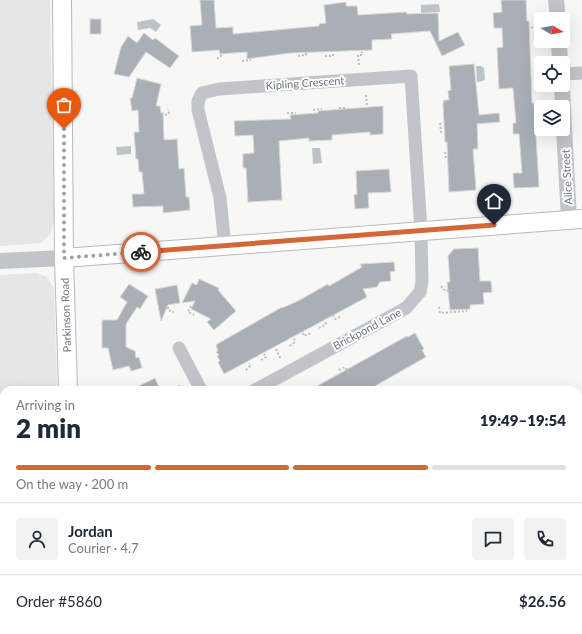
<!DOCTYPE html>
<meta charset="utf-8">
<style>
body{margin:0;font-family:Lato,sans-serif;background:#f2f2f3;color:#1f2937;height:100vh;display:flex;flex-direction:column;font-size:15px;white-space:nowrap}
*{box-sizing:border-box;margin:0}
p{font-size:13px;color:#747a83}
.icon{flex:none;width:22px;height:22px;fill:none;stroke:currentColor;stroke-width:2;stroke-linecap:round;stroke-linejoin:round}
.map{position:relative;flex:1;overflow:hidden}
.details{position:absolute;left:0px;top:386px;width:582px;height:248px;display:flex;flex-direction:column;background:#fff;border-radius:12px 12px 0 0;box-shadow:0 4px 16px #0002}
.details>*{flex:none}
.needle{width:26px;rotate:100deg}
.buttons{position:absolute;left:534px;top:12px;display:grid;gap:8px}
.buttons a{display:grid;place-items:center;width:36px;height:36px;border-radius:4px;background:#fff;box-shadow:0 4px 16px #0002;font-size:20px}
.pin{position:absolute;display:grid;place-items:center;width:34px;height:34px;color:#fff;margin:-41px -17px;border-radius:50% 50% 50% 0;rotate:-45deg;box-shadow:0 0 4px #0007}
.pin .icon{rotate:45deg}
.courier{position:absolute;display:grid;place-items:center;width:40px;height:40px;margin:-20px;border:3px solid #d36739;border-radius:50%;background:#fff;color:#222;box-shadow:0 1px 5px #0007}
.head em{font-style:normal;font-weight:800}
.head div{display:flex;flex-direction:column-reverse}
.head{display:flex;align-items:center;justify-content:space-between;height:68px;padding:0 16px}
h1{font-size:26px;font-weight:800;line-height:30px}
.bar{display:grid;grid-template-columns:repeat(4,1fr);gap:6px 4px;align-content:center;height:48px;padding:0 16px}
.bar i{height:5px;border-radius:3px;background:#e0e1e3}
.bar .active{background:#d36739}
.bar p{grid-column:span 4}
.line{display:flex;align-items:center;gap:10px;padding:0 16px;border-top:1px solid #e0e1e3}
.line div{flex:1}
.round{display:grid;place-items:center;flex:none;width:42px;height:42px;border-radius:4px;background:#f2f2f3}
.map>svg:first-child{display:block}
.built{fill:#e5e6e5}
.water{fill:#bcc4c9}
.building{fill:#a9afb5;stroke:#d9d9d7}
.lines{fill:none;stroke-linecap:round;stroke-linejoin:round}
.secondary-casing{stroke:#b6babe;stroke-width:20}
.path{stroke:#bbbdc0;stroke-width:2;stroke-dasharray:2 2;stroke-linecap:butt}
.minor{stroke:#c1c4c8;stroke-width:13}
.tertiary{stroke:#c1c4c8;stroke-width:16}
.secondary{stroke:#fff;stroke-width:18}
.done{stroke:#9ba3ab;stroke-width:4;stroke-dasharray:0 7.2}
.route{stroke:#d36739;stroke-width:5}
.labels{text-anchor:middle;stroke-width:4;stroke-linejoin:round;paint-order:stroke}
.street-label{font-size:11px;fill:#697683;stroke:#fff}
</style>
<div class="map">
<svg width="582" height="634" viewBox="0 0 582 634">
<rect width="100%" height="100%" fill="#f7f7f5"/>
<g class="built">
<polygon points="0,0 50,0 54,221 51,234 41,243 0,246"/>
<polygon points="36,273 46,276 54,288 57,390 4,390 4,630 65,630 65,634 0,634 0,275"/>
</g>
<g class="water">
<polygon points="439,4 440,12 421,13 421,5"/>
<polygon points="153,19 161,25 156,32 150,28 138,30 137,22"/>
<polygon points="476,66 481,66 484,68 485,79 483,81 477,82"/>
<polygon points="131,146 131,154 117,155 116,147"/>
<polygon points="312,148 320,148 322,163 313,164"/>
<polygon points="132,630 302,630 299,634 133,634"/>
<polygon points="338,630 469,630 470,634 344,634"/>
</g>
<g class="building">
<polygon points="200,0 214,0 216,28 233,27 233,34 319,26 319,24 326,23 324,5 346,2 346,6 357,6 358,15 406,12 407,14 438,13 439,41 458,32 465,45 442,56 430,31 391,34 392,39 372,40 372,50 290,53 247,59 247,52 220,54 219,50 192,52 190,26 202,25"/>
<polygon points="501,0 526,0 527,21 529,21 532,103 534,103 539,187 514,188 513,173 522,173 519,134 513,134 513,123 516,123 513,88 499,89 497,48 503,47 502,28 494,28 493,13 502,12"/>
<rect x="90" y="19" width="11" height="15"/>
<polygon points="144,33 153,40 155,38 179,56 170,68 146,52 129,77 114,74 121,47 128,36 137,43"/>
<polygon points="474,64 479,115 499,113 500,122 477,124 478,149 473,149 476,190 449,192 447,142 445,142 443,104 444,100 449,100 448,91 451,90 449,66"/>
<polygon points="137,78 161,84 156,106 160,106 161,113 163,112 164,140 177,139 179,169 184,168 186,197 189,197 190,210 163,213 163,206 133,207 132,194 144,194 142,172 139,172 138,159 136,159 134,132 139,132 138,110 132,111 130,98 132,98"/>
<polygon points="383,106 383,134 370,135 370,132 332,135 332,140 309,141 309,138 279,141 282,200 248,202 246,168 243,168 243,154 254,153 253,135 235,136 234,121 291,119 290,115 318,113 318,111"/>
<polygon points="389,169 391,192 368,193 369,208 355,209 354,195 357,194 356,171"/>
<polygon points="478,248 480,281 491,281 492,292 483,293 484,304 470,305 470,309 450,310 447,282 450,282 448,256 454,249"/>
<polygon points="394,262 395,271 390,272 391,281 380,282 377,287 363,289 367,297 224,374 218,362 220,361 217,356 219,355 216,352 218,351 216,345 219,343 282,307 282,308 298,301 328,284 329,286 362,267 360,264"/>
<polygon points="199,279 219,288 218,290 236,311 214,330 207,322 211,319 191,309 195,301 182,303 192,283 197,285"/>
<polygon points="129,284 148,296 140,309 137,307 126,324 126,347 135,351 136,358 139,357 142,368 131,371 129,366 113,370 108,348 102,348 102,320 117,320 127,302 120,297"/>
<polygon points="177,285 180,303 168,305 161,321 155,289"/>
<polygon points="415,333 424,349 422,350 426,357 368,390 310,390 407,336 408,337"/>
<polygon points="155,378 160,390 131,390"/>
</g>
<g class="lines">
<defs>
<g id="secondary">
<polyline points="62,0 64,258 68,390"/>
<polyline points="64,258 582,219"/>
<polyline points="73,630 73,634"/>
</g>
</defs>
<use href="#secondary" class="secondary-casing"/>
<g class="path">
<polyline points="531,28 535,26 535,20"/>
<polyline points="298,56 306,55 306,53"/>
<polyline points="325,56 333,56 333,54"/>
<polyline points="217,59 222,55"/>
<polyline points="242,61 251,60"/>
<polyline points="359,65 358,55 362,55 362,52"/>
<polyline points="366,95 367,106"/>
<polyline points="339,108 345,108"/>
<polyline points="313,110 322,109"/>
<polyline points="287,113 296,113"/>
<polyline points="165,115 169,113 168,109"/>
<polyline points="440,123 441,132 443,131"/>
<polyline points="445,152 446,159"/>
<polyline points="441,286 445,291 453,290"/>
<polyline points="191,306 188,312 194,315"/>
<polyline points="168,307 168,310 174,312"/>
<polyline points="439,307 440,313 467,311"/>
<polyline points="333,315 335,319 342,316"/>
<polyline points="319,328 326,324 325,321"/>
<polyline points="303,333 304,336 311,333"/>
<polyline points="290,346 295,342 294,338"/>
<polyline points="276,349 281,360"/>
<polyline points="261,360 266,357 264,354"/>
<polyline points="246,370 250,366 249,363"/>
<polyline points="339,370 345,367 349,374"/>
<polyline points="171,390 182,385"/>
</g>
<g class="minor">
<polyline points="563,74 582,73"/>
<polyline points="225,246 220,198 198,110 198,101 202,93 219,89 411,76 421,231 422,282 420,292 406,308 255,390"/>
<polyline points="179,348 201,390"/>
</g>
<g class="tertiary">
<polyline points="556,0 558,19"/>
<polyline points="559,41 560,63"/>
<polyline points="562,85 563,107"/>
<polyline points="563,109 569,220"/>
<polyline points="0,261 64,258"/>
</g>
<use href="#secondary" class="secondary"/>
</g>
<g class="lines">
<polyline class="done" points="64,129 64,258 141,252"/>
<polyline class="route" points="141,252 494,225"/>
</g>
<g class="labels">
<g class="street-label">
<text transform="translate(305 83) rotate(-4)" y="4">Kipling Crescent</text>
<text transform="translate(567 177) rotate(-93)" y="4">Alice Street</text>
<text transform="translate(66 315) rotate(-92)" y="4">Parkinson Road</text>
<text transform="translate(367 329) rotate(-28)" y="4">Brickpond Lane</text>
</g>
</g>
</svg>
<div class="buttons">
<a><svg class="needle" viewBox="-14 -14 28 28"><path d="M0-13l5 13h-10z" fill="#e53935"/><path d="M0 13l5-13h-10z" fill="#747a83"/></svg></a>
<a><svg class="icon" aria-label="locate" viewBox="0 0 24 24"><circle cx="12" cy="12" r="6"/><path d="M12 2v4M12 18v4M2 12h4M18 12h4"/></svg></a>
<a><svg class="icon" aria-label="layers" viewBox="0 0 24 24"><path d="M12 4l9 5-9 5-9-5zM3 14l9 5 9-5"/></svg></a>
</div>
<div class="pin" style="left:64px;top:129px;background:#ea580c"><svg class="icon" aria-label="bag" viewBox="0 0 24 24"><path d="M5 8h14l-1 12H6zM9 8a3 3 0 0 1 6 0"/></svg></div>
<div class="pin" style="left:494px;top:225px;background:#1f2937"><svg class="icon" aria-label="home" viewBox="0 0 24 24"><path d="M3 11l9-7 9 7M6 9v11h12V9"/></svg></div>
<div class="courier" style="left:141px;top:252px"><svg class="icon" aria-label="bike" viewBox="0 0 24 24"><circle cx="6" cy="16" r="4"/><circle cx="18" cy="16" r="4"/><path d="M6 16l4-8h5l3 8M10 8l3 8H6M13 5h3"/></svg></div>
<section class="details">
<div class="head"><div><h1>2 min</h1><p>Arriving in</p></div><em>19:49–19:54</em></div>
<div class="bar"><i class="active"></i><i class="active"></i><i class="active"></i><i></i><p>On the way · 200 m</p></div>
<div class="line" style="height:72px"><a class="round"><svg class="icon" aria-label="person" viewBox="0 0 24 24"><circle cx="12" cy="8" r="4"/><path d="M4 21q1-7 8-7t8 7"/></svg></a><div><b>Jordan</b><p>Courier · 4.7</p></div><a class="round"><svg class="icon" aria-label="chat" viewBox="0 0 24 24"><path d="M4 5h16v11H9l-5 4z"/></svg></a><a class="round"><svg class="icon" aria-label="phone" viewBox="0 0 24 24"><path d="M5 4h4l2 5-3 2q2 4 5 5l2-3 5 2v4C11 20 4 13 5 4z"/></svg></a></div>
<div class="line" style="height:52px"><div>Order #5860</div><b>$26.56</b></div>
</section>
</div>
